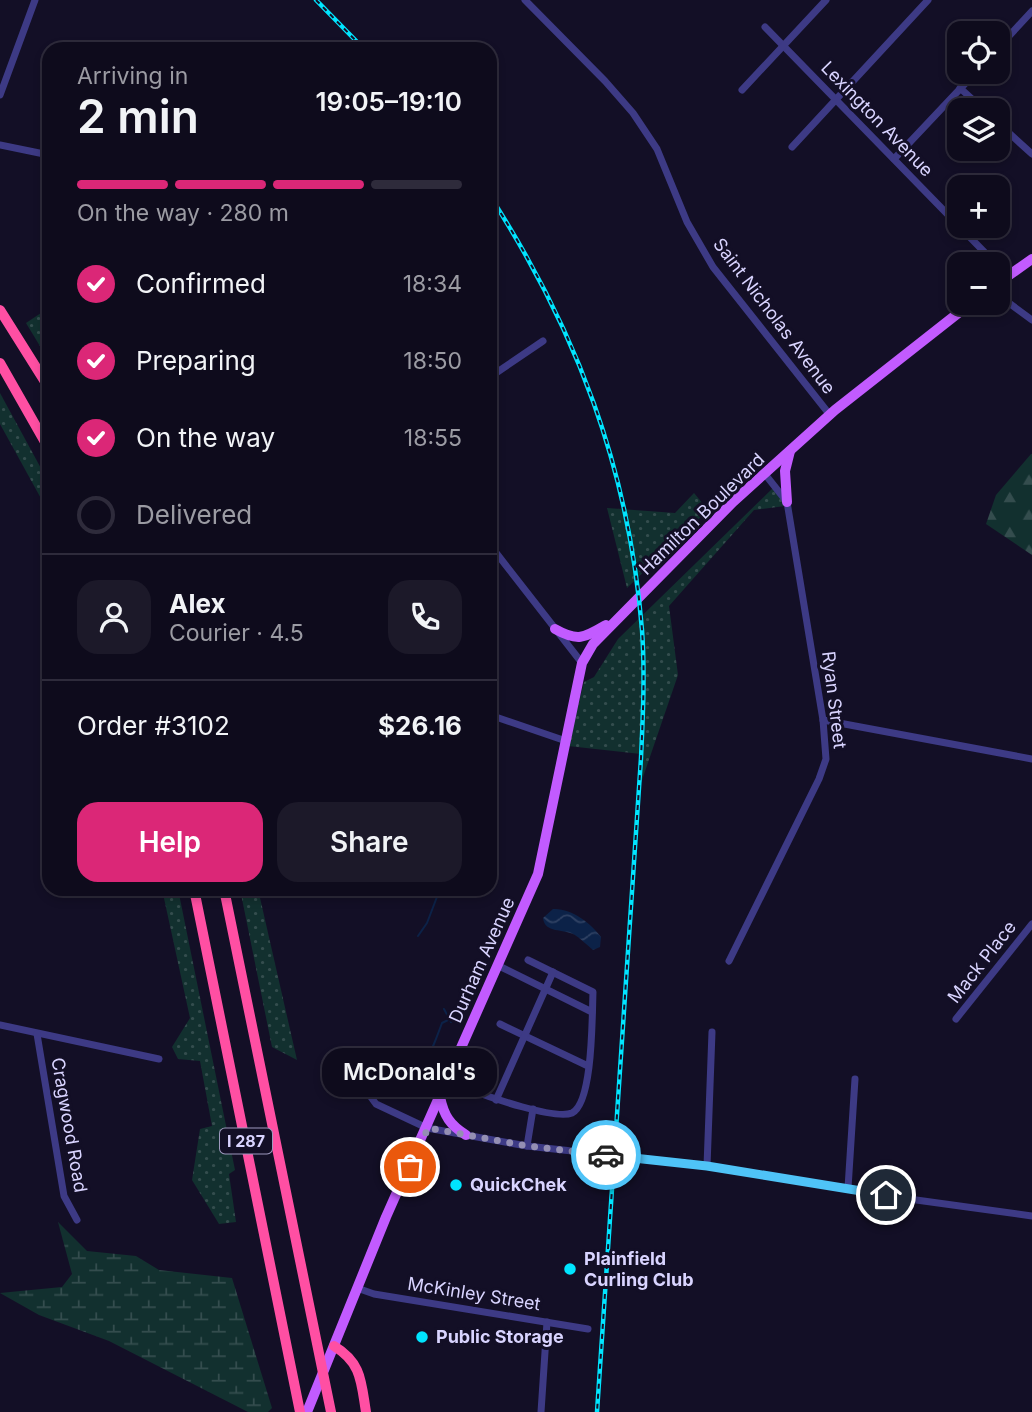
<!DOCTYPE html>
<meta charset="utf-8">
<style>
body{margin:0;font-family:Inter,sans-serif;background:#1c1929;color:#f1f3f6;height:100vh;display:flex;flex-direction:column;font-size:26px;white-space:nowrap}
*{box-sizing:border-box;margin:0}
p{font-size:23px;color:#9b9ba3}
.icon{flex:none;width:38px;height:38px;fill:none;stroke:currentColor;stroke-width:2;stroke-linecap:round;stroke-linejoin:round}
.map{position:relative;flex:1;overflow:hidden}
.side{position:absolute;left:42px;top:42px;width:455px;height:854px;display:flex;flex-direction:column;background:#0e0b1c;border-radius:21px;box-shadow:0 4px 10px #0003,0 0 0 2px #2e2b3b}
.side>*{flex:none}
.fabs{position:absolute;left:947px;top:21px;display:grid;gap:14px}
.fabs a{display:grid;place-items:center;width:63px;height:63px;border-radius:14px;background:#0e0b1c;box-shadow:0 4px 10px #0003,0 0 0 2px #2e2b3b;font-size:35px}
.pin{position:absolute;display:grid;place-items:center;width:60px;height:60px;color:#fff;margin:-30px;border:4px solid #fff;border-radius:50%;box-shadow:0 2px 7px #0007}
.courier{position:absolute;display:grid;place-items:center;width:70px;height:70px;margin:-35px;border:5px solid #4fc3f7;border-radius:50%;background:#fff;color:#222;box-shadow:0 2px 9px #0007}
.bubble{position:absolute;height:49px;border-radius:21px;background:#0e0b1c;box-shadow:0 4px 10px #0003,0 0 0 2px #2e2b3b;font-size:23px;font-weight:600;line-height:49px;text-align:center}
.headline em{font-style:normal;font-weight:600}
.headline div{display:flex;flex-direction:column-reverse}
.headline{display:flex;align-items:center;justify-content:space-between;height:119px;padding:0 35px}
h1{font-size:46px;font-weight:600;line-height:52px}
.bar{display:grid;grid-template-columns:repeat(4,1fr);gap:10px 7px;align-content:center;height:84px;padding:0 35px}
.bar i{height:9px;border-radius:5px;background:#2e2b3b}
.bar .active{background:#db2777}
.bar p{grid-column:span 4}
.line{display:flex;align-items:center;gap:18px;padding:0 35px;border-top:2px solid #2e2b3b}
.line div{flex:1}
.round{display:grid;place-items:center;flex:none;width:74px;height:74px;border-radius:21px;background:#1c1929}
ol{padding:0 35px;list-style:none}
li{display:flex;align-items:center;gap:21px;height:77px}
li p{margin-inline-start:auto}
li .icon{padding:7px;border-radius:50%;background:#db2777;color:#fff;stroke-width:4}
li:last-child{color:#9b9ba3}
li i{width:38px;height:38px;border:4px solid #2e2b3b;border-radius:50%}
.cta{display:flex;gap:14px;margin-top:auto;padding:14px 35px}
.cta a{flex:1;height:80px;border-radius:21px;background:#db2777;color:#fff;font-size:28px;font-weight:600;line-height:80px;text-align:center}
.cta a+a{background:#1c1929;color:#f1f3f6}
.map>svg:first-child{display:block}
.grass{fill:url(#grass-dots)}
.forest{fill:url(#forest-firs)}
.wetland{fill:url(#wetland-marsh)}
.water{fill:url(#water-waves)}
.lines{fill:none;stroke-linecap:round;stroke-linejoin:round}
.stream{stroke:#0c2248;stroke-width:2}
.minor{stroke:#3d3a85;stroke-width:7}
.major{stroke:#c25bff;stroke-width:10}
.highway{stroke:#ff4fa3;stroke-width:10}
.rail-casing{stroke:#00e5ff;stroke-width:4.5}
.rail{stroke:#130f26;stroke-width:2;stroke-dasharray:5;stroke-linecap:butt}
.done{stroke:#948fb3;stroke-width:7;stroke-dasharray:0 12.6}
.route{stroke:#4fc3f7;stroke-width:9}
.poi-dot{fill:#00e5ff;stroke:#130f26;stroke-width:2.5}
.labels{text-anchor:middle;stroke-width:6;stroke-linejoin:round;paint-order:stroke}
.shield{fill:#130f26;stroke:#9e99be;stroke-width:2}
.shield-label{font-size:16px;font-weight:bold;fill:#d9d4ff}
.street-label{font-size:18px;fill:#d9d4ff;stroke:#130f26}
.poi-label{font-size:18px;font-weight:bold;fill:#d9d4ff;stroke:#130f26;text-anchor:start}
</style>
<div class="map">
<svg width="1032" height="1412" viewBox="0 0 1032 1412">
<defs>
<pattern id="grass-dots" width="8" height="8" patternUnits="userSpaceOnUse" patternTransform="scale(1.75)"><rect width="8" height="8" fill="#12302f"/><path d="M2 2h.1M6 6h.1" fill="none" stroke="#344d4e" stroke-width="1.8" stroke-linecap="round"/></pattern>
<pattern id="forest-firs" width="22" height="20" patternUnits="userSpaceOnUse" patternTransform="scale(1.75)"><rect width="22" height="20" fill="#12302f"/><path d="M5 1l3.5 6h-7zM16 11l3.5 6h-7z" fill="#344d4e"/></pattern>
<pattern id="wetland-marsh" width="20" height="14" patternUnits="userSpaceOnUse" patternTransform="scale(1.75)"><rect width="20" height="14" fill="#12302f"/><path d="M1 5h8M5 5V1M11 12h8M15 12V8" fill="none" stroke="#344d4e"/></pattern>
<pattern id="water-waves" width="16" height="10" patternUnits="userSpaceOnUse" patternTransform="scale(1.75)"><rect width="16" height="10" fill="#0c2248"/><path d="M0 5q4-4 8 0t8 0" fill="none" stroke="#2f4163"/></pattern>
</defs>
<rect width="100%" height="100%" fill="#130f26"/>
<g class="grass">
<polygon points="41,313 49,329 49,361 26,323"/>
<polygon points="0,393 49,483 49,513 0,424"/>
<polygon points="774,487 785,506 754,510 669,606 678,675 641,783 641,754 568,746 584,682 594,677 618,639"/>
<polygon points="694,493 708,510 627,588 607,508 675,513"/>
<polygon points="162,889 178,889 235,1170 229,1174 236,1222 219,1224 192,1180 200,1129 212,1126 200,1061 178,1059 172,1047 190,1018"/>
<polygon points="240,889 258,889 297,1060 272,1047"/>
</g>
<polygon class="forest" points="1031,454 1032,454 1032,555 986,524 996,495"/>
<polygon class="wetland" points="58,1222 87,1251 136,1256 159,1270 232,1278 272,1408 268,1412 248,1412 109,1341 39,1315 0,1293 62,1287 72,1274"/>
<path class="water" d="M553,909C571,908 591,923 601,937L600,947L593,950C587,945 581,939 575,935C563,928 545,934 543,918Z"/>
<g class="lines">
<g class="stream">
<polyline points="418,895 427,894 435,889"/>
<polyline points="418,936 427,923 440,889"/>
<polyline points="444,1009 451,1022"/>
<path d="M371,1073C425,1063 420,1083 442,1023L448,1020"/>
</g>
<g class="minor">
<polyline points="525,0 605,81 633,113 657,149 687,222 713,267 830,415"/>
<polyline points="765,27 996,264"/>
<polyline points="998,48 1032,11"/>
<polyline points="960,88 984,110"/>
<polyline points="742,90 826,0"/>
<polyline points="0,95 35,0"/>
<polyline points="998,123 1032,154"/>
<polyline points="0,145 49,155"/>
<polyline points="792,147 928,0"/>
<polyline points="894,159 976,72"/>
<polyline points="998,295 1032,320"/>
<polyline points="490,377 543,341"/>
<polyline points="490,545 582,663"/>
<polyline points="490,715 566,741"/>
<polyline points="823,720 1032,759"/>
<polyline points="729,961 819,779 826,759 823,720 787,502 764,473"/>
<polyline points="497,965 592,1012"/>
<polyline points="956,1019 1032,924"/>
<polyline points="500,1024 588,1066"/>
<polyline points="0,1025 159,1059"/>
<polyline points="37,1034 64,1196 77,1220"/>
<polyline points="332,1083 344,1080 358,1084 365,1089 376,1104 427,1128 527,1146 707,1166 909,1199 1032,1216"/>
<path d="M471,1090C489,1097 555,1120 572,1113C593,1103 592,1016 593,992L528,960"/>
<polyline points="496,1100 553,972"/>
<polyline points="527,1146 533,1109"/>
<polyline points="707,1166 712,1032"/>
<polyline points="848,1188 855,1079"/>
<polyline points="357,1288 374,1294 588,1329"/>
<polyline points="541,1412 547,1322"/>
</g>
<g class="major">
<polyline points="998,283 1032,259"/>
<polyline points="787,502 785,471 790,451"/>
<path d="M555,629C578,642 584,638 606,625"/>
<path d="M440,1097C444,1116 450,1125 466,1135"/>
<polyline points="307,1412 386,1217 538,874 582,663 593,644 733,502 835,410 971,303"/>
</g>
<g class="highway">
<polyline points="0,310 49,388"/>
<polyline points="0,363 49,449"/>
<polyline points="194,889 300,1412"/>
<polyline points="224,889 331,1412"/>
<path d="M334,1346C362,1363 361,1382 366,1412"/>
</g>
<defs>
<g id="rail">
<polyline points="316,0 364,49"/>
<path d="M490,196C577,331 629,469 642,630C645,672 643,715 641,758L597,1412"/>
</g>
</defs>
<use href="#rail" class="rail-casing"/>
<use href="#rail" class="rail"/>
</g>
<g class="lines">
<polyline class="done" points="410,1167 428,1128 527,1146 606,1155"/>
<polyline class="route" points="606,1155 707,1166 886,1195"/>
</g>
<g class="poi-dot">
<circle cx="456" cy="1185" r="7"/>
<circle cx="570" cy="1269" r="7"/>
<circle cx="422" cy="1337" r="7"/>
</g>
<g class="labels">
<rect class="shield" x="220" y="1128.5" width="52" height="25" rx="5"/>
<g class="shield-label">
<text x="246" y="1147">I 287</text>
</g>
<g class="street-label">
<text transform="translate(877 119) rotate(46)" y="6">Lexington Avenue</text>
<text transform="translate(774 316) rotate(53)" y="6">Saint Nicholas Avenue</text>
<text transform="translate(702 514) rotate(-44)" y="6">Hamilton Boulevard</text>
<text transform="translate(834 700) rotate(83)" y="6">Ryan Street</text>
<text transform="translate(482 960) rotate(-66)" y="6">Durham Avenue</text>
<text transform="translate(982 962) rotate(-52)" y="6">Mack Place</text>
<text transform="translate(69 1125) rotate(80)" y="6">Cragwood Road</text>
<text transform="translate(474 1294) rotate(9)" y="6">McKinley Street</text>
</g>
<g class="poi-label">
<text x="470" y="1191">QuickChek</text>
<text x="584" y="1265">Plainfield<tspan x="584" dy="21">Curling Club</tspan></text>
<text x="436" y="1343">Public Storage</text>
</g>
</g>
</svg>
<div class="fabs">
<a><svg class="icon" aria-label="locate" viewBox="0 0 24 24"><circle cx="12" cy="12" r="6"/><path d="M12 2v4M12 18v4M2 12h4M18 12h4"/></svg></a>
<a><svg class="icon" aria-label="layers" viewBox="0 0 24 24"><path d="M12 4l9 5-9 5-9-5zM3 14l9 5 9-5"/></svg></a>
<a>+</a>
<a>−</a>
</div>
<div class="pin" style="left:410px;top:1167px;background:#ea580c"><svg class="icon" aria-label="bag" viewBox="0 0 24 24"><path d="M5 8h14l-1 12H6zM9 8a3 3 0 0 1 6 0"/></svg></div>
<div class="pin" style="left:886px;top:1195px;background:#1f2937"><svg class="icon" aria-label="home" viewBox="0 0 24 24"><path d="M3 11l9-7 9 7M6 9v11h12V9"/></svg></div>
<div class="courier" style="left:606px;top:1155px"><svg class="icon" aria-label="car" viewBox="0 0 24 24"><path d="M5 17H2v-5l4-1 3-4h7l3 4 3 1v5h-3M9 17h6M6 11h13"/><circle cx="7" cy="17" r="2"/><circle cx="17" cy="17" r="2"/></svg></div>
<div class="bubble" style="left:322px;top:1048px;width:175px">McDonald's</div>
<section class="side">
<div class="headline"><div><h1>2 min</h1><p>Arriving in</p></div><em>19:05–19:10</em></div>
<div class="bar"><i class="active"></i><i class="active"></i><i class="active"></i><i></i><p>On the way · 280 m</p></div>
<ol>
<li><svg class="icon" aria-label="check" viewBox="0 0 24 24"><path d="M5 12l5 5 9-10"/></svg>Confirmed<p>18:34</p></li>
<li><svg class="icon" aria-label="check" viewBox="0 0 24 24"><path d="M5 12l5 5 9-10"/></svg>Preparing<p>18:50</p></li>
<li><svg class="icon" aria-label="check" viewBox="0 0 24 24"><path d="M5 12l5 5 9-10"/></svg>On the way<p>18:55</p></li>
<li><i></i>Delivered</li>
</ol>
<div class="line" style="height:126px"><a class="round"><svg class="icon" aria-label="person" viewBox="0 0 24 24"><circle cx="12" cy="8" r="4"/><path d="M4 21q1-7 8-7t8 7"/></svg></a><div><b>Alex</b><p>Courier · 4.5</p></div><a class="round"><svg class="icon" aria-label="phone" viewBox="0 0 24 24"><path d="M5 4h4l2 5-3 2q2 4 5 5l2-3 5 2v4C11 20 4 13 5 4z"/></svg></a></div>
<div class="line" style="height:91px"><div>Order #3102</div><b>$26.16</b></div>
<div class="cta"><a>Help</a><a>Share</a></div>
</section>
</div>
